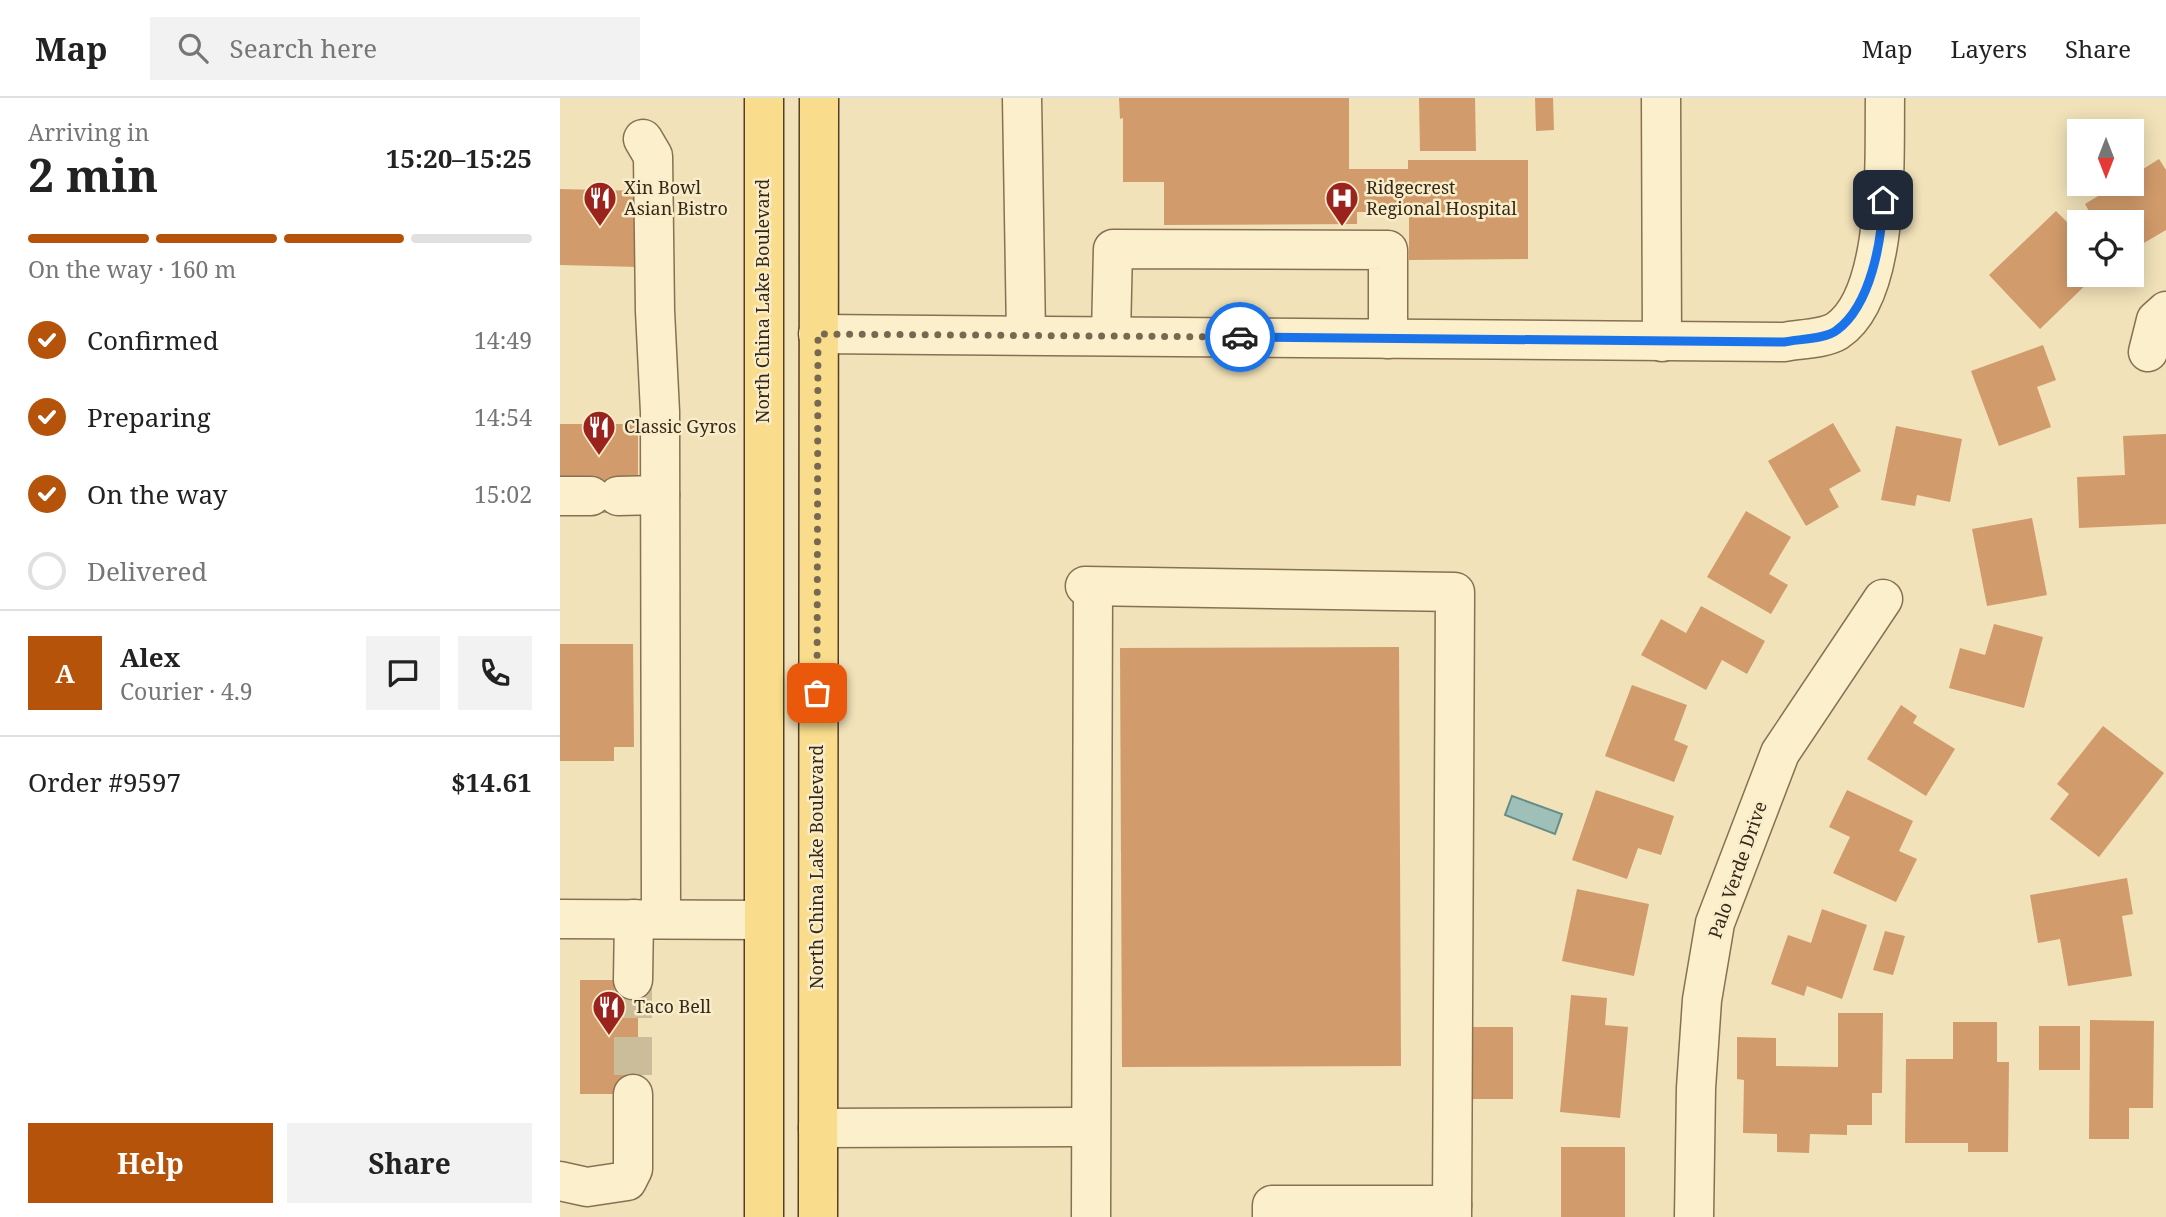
<!DOCTYPE html>
<meta charset="utf-8">
<style>
body{margin:0;font-family:"Noto Serif",serif;background:#f2f2f2;color:#222;height:100vh;display:flex;flex-direction:column;font-size:26px;white-space:nowrap}
*{box-sizing:border-box;margin:0}
p{font-size:23px;color:#767676}
.icon{flex:none;width:38px;height:38px;fill:none;stroke:currentColor;stroke-width:2;stroke-linecap:round;stroke-linejoin:round}
.map{position:relative;flex:1;overflow:hidden}
.drawer{display:flex;flex-direction:column;background:#fff;width:560px}
.drawer>*{flex:none}
.needle{width:46px;rotate:180deg}
.tools{position:absolute;left:1507px;top:21px;display:grid;gap:14px}
.tools a{display:grid;place-items:center;width:77px;height:77px;border-radius:0px;background:#fff;box-shadow:0 4px 18px #0003;font-size:35px}
.pin{position:absolute;display:grid;place-items:center;width:60px;height:60px;color:#fff;margin:-30px;border-radius:14px;box-shadow:0 4px 10px #0006}
.courier{position:absolute;display:grid;place-items:center;width:70px;height:70px;margin:-35px;border:5px solid #1a73e8;border-radius:50%;background:#fff;color:#222;box-shadow:0 2px 9px #0007}
.summary em{font-style:normal;font-weight:700}
.summary div{display:flex;flex-direction:column-reverse}
.summary{display:flex;align-items:center;justify-content:space-between;height:119px;padding:0 28px}
h1{font-size:46px;font-weight:700;line-height:52px}
.bar{display:grid;grid-template-columns:repeat(4,1fr);gap:10px 7px;align-content:center;height:84px;padding:0 28px}
.bar i{height:9px;border-radius:5px;background:#e0e0e0}
.bar .active{background:#b45309}
.bar p{grid-column:span 4}
.line{display:flex;align-items:center;gap:18px;padding:0 28px;border-top:2px solid #e0e0e0}
.line div{flex:1}
.round{display:grid;place-items:center;flex:none;width:74px;height:74px;border-radius:0px;background:#f2f2f2}
ol{padding:0 28px;list-style:none}
li{display:flex;align-items:center;gap:21px;height:77px}
li p{margin-inline-start:auto}
li .icon{padding:7px;border-radius:50%;background:#b45309;color:#fff;stroke-width:4}
li:last-child{color:#767676}
li i{width:38px;height:38px;border:4px solid #e0e0e0;border-radius:50%}
.cta{display:flex;gap:14px;margin-top:auto;padding:14px 28px}
.cta a{flex:1;height:80px;border-radius:0px;background:#b45309;color:#fff;font-size:28px;font-weight:700;line-height:80px;text-align:center}
.cta a+a{background:#f2f2f2;color:#222}
header{display:flex;align-items:center;gap:42px;box-sizing:border-box;height:98px;padding:0 35px;background:#fff;border-bottom:2px solid #e0e0e0}
header strong{font-size:33px}
nav{display:flex;gap:38px;margin-inline-start:auto;font-size:24px}
.search{width:490px;height:63px;background:#f2f2f2;display:flex;align-items:center;gap:18px;box-sizing:border-box;padding:0 24px;border-radius:0px;color:#767676;font-size:26px}
main{display:flex;flex:1;min-height:0}
.map>svg:first-child{display:block}
.water{fill:#9ec0b8;stroke:#668e86;stroke-width:2}
.building{fill:#d29b6b}
.lines{fill:none;stroke-linecap:round;stroke-linejoin:round}
.minor-tunnel{stroke:#cbbd99;stroke-width:38;stroke-dasharray:38 19;stroke-linecap:butt}
.minor-casing{stroke:#887153;stroke-width:41}
.major-casing{stroke:#553f28;stroke-width:41}
.minor{stroke:#fbefcc;stroke-width:38}
.major{stroke:#f9dc8c;stroke-width:38}
.done{stroke:#776951;stroke-width:7;stroke-dasharray:0 12.6}
.route{stroke:#1a73e8;stroke-width:9}
.labels{text-anchor:middle;stroke-width:5;stroke-linejoin:round;paint-order:stroke}
.poi-label{font-size:18px;fill:#352819;stroke:#f8ecc9;text-anchor:start}
.street-label{font-size:18px;fill:#352819;stroke:#f8ecc9}
</style>
<header>
<strong>Map</strong>
<div class="search"><svg class="icon" aria-label="search" viewBox="0 0 24 24"><circle cx="10" cy="10" r="6"/><path d="M15 15l6 6"/></svg>Search here</div>
<nav><a>Map</a><a>Layers</a><a>Share</a></nav>
</header>
<main>
<section class="drawer">
<div class="summary"><div><h1>2 min</h1><p>Arriving in</p></div><em>15:20–15:25</em></div>
<div class="bar"><i class="active"></i><i class="active"></i><i class="active"></i><i></i><p>On the way · 160 m</p></div>
<ol>
<li><svg class="icon" aria-label="check" viewBox="0 0 24 24"><path d="M5 12l5 5 9-10"/></svg>Confirmed<p>14:49</p></li>
<li><svg class="icon" aria-label="check" viewBox="0 0 24 24"><path d="M5 12l5 5 9-10"/></svg>Preparing<p>14:54</p></li>
<li><svg class="icon" aria-label="check" viewBox="0 0 24 24"><path d="M5 12l5 5 9-10"/></svg>On the way<p>15:02</p></li>
<li><i></i>Delivered</li>
</ol>
<div class="line" style="height:126px"><b class="round" style="background:#b45309;color:#fff">A</b><div><b>Alex</b><p>Courier · 4.9</p></div><a class="round"><svg class="icon" aria-label="chat" viewBox="0 0 24 24"><path d="M4 5h16v11H9l-5 4z"/></svg></a><a class="round"><svg class="icon" aria-label="phone" viewBox="0 0 24 24"><path d="M5 4h4l2 5-3 2q2 4 5 5l2-3 5 2v4C11 20 4 13 5 4z"/></svg></a></div>
<div class="line" style="height:91px"><div>Order #9597</div><b>$14.61</b></div>
<div class="cta"><a>Help</a><a>Share</a></div>
</section>
<div class="map">
<svg width="1606" height="1119" viewBox="0 0 1606 1119">
<rect width="100%" height="100%" fill="#f1e2b9"/>
<polygon class="water" points="952,698 1002,716 995,736 945,717"/>
<g class="building">
<polygon points="559,0 789,0 789,71 848,71 848,62 968,62 968,161 849,162 849,114 797,114 797,126 604,127 604,84 563,84 563,20 560,21"/>
<polygon points="859,0 915,0 916,53 860,53"/>
<polygon points="975,0 993,0 994,32 976,33"/>
<polygon points="1599,61 1606,72 1606,132 1572,152 1572,124 1535,124 1525,106 1558,86 1572,86 1572,78"/>
<polygon points="0,91 81,93 79,169 0,167"/>
<polygon points="1496,113 1519,136 1519,177 1536,177 1480,231 1429,177"/>
<polygon points="1483,247 1496,282 1477,289 1491,329 1439,348 1411,273"/>
<polygon points="1273,325 1301,373 1269,391 1279,409 1246,428 1208,363"/>
<polygon points="0,326 78,326 78,391 58,415 31,415 0,392"/>
<polygon points="1336,328 1402,341 1390,404 1357,397 1355,408 1321,402"/>
<polygon points="1606,336 1606,426 1519,430 1517,379 1565,377 1563,338"/>
<polygon points="1186,413 1231,439 1209,476 1228,487 1211,516 1147,479"/>
<polygon points="1472,420 1487,497 1427,508 1412,431"/>
<polygon points="1141,508 1205,543 1187,576 1162,562 1146,592 1081,557 1101,521 1126,535"/>
<polygon points="1434,526 1483,539 1464,610 1389,590 1400,550 1425,557"/>
<polygon points="0,546 73,546 74,649 54,649 54,663 0,663"/>
<polygon points="839,549 841,968 562,969 560,550"/>
<polygon points="1072,587 1127,607 1114,642 1128,648 1114,684 1045,658"/>
<polygon points="1341,607 1357,618 1353,625 1395,651 1366,698 1307,661"/>
<polygon points="1543,628 1604,675 1539,759 1490,721 1509,696 1497,686"/>
<polygon points="1036,692 1114,718 1101,757 1078,750 1067,781 1012,762"/>
<polygon points="1287,692 1353,723 1339,753 1357,761 1336,804 1273,775 1290,739 1269,729"/>
<polygon points="1567,780 1573,816 1562,818 1572,878 1508,888 1500,841 1478,845 1470,797"/>
<polygon points="1017,791 1089,806 1074,878 1002,863"/>
<polygon points="1262,811 1307,827 1282,901 1247,888 1244,898 1211,886 1228,837 1251,845"/>
<polygon points="1325,833 1345,838 1333,877 1313,872"/>
<rect x="20" y="882" width="58" height="114"/>
<polygon points="1011,897 1047,900 1045,927 1068,929 1060,1020 1000,1014"/>
<polygon points="1278,915 1323,915 1322,995 1312,995 1312,1027 1287,1027 1287,1037 1250,1036 1249,1055 1217,1054 1217,1036 1183,1035 1184,982 1177,981 1177,939 1216,940 1216,968 1278,969"/>
<polygon points="1530,922 1594,923 1593,1010 1569,1010 1569,1041 1529,1041"/>
<polygon points="1393,924 1437,924 1437,964 1449,964 1448,1054 1408,1054 1408,1045 1345,1045 1346,961 1393,961"/>
<rect x="1479" y="928" width="41" height="44"/>
<rect x="913" y="929" width="40" height="72"/>
<rect x="1001" y="1049" width="64" height="70"/>
</g>
<g class="lines">
<polyline class="minor-tunnel" points="73,882 73,996"/>
<defs>
<g id="minor">
<polyline points="462,0 466,236"/>
<polyline points="1101,0 1102,244"/>
<polyline points="83,41 93,58 95,213 100,314 101,821"/>
<path d="M258,236L1225,244C1239,241 1264,241 1277,233C1331,197 1324,59 1325,0"/>
<polyline points="551,237 553,151 828,152 828,241"/>
<polyline points="1588,254 1596,222 1606,213"/>
<polyline points="0,398 31,398"/>
<polyline points="58,398 100,397"/>
<polyline points="525,488 895,494 892,1119"/>
<polyline points="0,821 203,822"/>
<polyline points="73,882 74,821"/>
<polyline points="258,1030 516,1029"/>
<polyline points="0,1083 27,1089 67,1083 73,1071 73,996"/>
<polyline points="531,1119 533,489"/>
<polyline points="712,1119 712,1107 892,1107"/>
<polyline points="1134,1119 1136,990 1142,902 1155,825 1220,655 1323,501"/>
</g>
<g id="major">
<polyline points="204,0 204,1119"/>
<polyline points="258,1119 259,0"/>
</g>
</defs>
<use href="#minor" class="minor-casing"/>
<use href="#major" class="major-casing"/>
<use href="#minor" class="minor"/>
<use href="#major" class="major"/>
</g>
<g class="lines">
<polyline class="done" points="257,595 258,236 680,239"/>
<path class="route" d="M680,239L1224,244C1239,241 1266,241 1277,232C1311,207 1322,142 1323,102"/>
</g>
<defs>
<symbol id="restaurant-pin" viewBox="-11 -11 22 30"><path d="M0 17L-7.5 6A9.5 9.5 0 1 1 7.5 6Z" fill="#9b231e" stroke="#f8ecc9"/><path d="M-5-6h1v4h1v-4h1v4h1v-4h1v5L-1.5 .5V6h-2V.5L-5-1ZM5-6V6H3V1.5H1.5Q1.5-4 5-6Z" fill="#fff"/></symbol>
<symbol id="hospital-pin" viewBox="-11 -11 22 30"><path d="M0 17L-7.5 6A9.5 9.5 0 1 1 7.5 6Z" fill="#9b231e" stroke="#f8ecc9"/><path d="M-5-5h3v3.5h4V-5h3V5h-3V1.5h-4V5h-3Z" fill="#fff"/></symbol>
</defs>
<g fill-rule="evenodd">
<use href="#restaurant-pin" x="21" y="81" width="38" height="52"/>
<use href="#hospital-pin" x="763" y="81" width="38" height="52"/>
<use href="#restaurant-pin" x="20" y="310" width="38" height="52"/>
<use href="#restaurant-pin" x="30" y="890" width="38" height="52"/>
</g>
<g class="labels">
<g class="poi-label">
<text x="64" y="96">Xin Bowl<tspan x="64" dy="21">Asian Bistro</tspan></text>
<text x="806" y="96">Ridgecrest<tspan x="806" dy="21">Regional Hospital</tspan></text>
<text x="64" y="335">Classic Gyros</text>
<text x="74" y="915">Taco Bell</text>
</g>
<g class="street-label">
<text transform="translate(203 203) rotate(-90)" y="6">North China Lake Boulevard</text>
<text transform="translate(257 769) rotate(-90)" y="6">North China Lake Boulevard</text>
<text transform="translate(1178 772) rotate(-71)" y="6">Palo Verde Drive</text>
</g>
</g>
</svg>
<div class="tools">
<a><svg class="needle" viewBox="-14 -14 28 28"><path d="M0-13l5 13h-10z" fill="#e53935"/><path d="M0 13l5-13h-10z" fill="#767676"/></svg></a>
<a><svg class="icon" aria-label="locate" viewBox="0 0 24 24"><circle cx="12" cy="12" r="6"/><path d="M12 2v4M12 18v4M2 12h4M18 12h4"/></svg></a>
</div>
<div class="pin" style="left:257px;top:595px;background:#ea580c"><svg class="icon" aria-label="bag" viewBox="0 0 24 24"><path d="M5 8h14l-1 12H6zM9 8a3 3 0 0 1 6 0"/></svg></div>
<div class="pin" style="left:1323px;top:102px;background:#1f2937"><svg class="icon" aria-label="home" viewBox="0 0 24 24"><path d="M3 11l9-7 9 7M6 9v11h12V9"/></svg></div>
<div class="courier" style="left:680px;top:239px"><svg class="icon" aria-label="car" viewBox="0 0 24 24"><path d="M5 17H2v-5l4-1 3-4h7l3 4 3 1v5h-3M9 17h6M6 11h13"/><circle cx="7" cy="17" r="2"/><circle cx="17" cy="17" r="2"/></svg></div>
</div>
</main>
